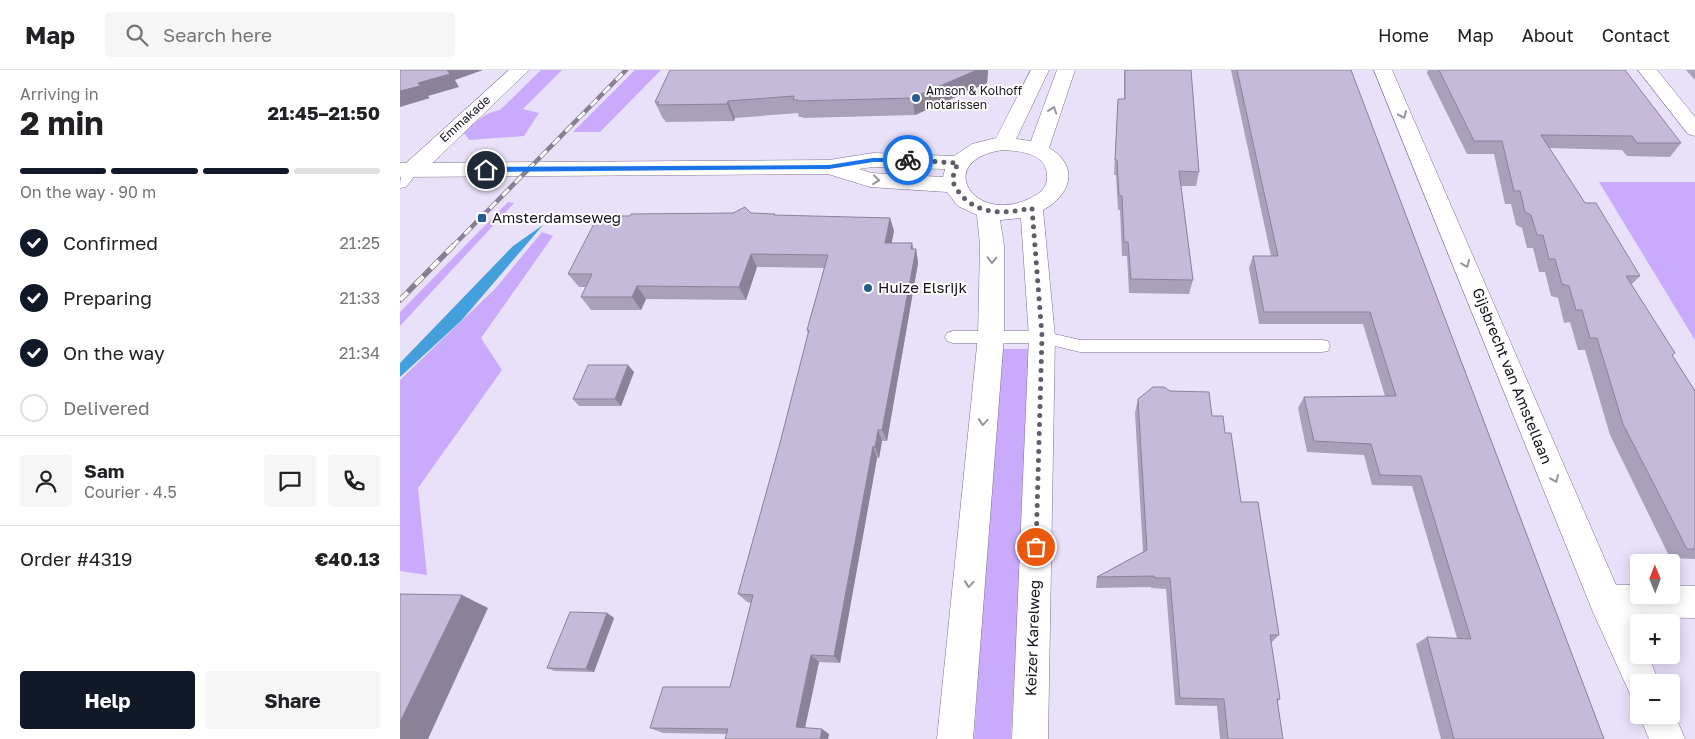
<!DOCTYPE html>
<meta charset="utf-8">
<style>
body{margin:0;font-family:"Golos Text",sans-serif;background:#f6f6f6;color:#202124;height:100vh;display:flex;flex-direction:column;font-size:19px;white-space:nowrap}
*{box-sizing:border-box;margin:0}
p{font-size:16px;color:#757577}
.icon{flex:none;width:28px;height:28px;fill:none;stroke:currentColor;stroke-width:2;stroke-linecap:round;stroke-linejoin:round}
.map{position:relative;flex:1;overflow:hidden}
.panel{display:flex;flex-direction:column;background:#fff;width:400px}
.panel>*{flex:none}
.needle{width:32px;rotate:359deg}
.controls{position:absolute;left:1230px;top:484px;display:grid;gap:10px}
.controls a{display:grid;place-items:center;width:50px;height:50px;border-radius:5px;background:#fff;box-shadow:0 2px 12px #0003;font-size:25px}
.pin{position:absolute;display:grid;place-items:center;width:42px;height:42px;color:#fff;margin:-21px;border:2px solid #fff;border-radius:50%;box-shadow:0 1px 5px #0007}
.courier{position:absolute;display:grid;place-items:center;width:50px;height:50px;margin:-25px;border:4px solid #1a73e8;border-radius:50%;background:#fff;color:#222;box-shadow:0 1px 6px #0007}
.summary em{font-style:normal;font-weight:700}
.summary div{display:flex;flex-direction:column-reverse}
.summary{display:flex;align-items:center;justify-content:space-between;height:85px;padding:0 20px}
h1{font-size:32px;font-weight:700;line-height:38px}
.bar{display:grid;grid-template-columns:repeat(4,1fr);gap:8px 5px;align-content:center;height:60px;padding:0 20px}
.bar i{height:6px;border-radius:4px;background:#e0e0e0}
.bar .current{background:#111827}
.bar p{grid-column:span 4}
.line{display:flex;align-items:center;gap:12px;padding:0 20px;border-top:1px solid #e0e0e0}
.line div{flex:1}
.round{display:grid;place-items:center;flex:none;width:52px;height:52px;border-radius:5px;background:#f6f6f6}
ol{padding:0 20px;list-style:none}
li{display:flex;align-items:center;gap:15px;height:55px}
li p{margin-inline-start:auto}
li .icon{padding:5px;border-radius:50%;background:#111827;color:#fff;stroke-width:4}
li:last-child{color:#757577}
li i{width:28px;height:28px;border:2px solid #e0e0e0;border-radius:50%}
.primary-button{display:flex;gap:10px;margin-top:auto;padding:10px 20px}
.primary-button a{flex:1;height:58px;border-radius:5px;background:#111827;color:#fff;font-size:20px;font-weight:700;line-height:58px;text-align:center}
.primary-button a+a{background:#f6f6f6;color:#202124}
header{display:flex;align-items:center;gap:30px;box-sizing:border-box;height:70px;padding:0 25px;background:#fff;border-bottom:1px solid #e0e0e0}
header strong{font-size:24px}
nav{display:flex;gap:28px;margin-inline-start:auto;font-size:18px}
.search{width:350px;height:45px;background:#f6f6f6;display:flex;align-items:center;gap:12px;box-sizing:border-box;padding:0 18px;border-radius:5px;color:#757577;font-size:19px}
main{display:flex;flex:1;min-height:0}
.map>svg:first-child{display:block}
.green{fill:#caaafc}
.water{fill:#44a0dc}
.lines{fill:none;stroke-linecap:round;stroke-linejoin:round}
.service-casing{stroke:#7d728f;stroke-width:1}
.minor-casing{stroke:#7d728f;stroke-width:1}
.secondary-casing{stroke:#7d728f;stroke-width:1}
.service{fill:#fff;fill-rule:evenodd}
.minor{fill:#fff;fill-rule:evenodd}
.secondary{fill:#fff;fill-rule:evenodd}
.rail-far1-casing{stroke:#878093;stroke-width:4.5}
.rail-casing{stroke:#878093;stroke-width:5.5}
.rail-far1{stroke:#fff;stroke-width:3;stroke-dasharray:9;stroke-linecap:butt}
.rail{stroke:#fff;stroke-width:4;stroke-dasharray:11;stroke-linecap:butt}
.wall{fill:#aaa0bb}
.shaded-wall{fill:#8b8299}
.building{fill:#c6bada;stroke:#8b8299}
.oneway{stroke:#97959a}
.route{fill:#1a73e8}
.done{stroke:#615b6c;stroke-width:5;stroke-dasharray:0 9}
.poi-dot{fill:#245d94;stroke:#fff;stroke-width:2}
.labels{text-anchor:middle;stroke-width:4;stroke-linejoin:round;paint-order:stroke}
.far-poi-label{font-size:12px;fill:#18131f;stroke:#fff;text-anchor:start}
.far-street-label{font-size:12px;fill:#18131f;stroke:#fff}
.poi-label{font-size:15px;fill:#18131f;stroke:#fff;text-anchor:start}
.street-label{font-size:15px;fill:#18131f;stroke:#fff}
</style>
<header>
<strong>Map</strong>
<div class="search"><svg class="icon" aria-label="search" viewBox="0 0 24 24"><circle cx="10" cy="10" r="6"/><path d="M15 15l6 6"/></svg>Search here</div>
<nav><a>Home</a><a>Map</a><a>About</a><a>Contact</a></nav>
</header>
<main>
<section class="panel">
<div class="summary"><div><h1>2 min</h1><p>Arriving in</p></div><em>21:45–21:50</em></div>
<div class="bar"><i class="current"></i><i class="current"></i><i class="current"></i><i></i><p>On the way · 90 m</p></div>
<ol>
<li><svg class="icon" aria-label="check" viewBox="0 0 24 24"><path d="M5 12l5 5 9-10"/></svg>Confirmed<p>21:25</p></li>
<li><svg class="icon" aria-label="check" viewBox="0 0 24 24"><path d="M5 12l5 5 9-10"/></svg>Preparing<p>21:33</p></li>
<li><svg class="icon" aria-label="check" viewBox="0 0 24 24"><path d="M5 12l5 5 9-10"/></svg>On the way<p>21:34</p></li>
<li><i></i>Delivered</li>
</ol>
<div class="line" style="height:90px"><a class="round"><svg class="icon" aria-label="person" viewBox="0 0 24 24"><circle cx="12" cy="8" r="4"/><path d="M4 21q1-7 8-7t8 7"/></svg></a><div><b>Sam</b><p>Courier · 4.5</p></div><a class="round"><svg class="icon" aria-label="chat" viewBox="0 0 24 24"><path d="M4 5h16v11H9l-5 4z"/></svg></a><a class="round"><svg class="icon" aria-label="phone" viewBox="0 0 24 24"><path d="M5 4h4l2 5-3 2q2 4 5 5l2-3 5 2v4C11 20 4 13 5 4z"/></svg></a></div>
<div class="line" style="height:65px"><div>Order #4319</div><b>€40.13</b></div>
<div class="primary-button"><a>Help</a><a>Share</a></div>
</section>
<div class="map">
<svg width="1295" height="669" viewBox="0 0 1295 669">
<rect width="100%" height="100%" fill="#e9e0fa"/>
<g class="green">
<path d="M141,0H162L123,39L139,43L124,66L69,70L64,63C75,52 84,43 100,40Z"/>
<polygon points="235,0 261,0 200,62 173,62"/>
<polygon points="1199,112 1295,112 1295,270"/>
<polygon points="108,132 114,133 0,256 0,242"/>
<polygon points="142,162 153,166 81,268 102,300 18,418 27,505 0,501 0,310 95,219"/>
<polygon points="599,279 632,279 611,669 574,669"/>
</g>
<polygon class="water" points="143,155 61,251 0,307 0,293 113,176"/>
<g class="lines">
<defs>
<g id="service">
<path d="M12,96L17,97L19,100L6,117L0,118C0,108 1,99 12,96Z"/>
<polygon points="553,261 642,261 680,270 922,270 928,271 930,276 928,281 922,282 680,282 642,273 553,273 547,271 545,267 547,263"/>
</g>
<g id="minor">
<polygon points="109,0 129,0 20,105 12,107 4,105 1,100 4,95"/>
<polygon points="974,0 992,0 1216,515 1239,515 1239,525 1271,525 1271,516 1295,516 1295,548 1230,547 1239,566 1239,585 1248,585 1259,612 1239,612 1239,628 1230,624 1193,542"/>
<polygon points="1238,0 1257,0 1295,47 1295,66 1288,64"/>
<polygon points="1271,636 1285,669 1249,669 1239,645 1271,645"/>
</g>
<path id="secondary" d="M631,0H649L616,69L631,71L657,0H675L649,78C680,96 671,125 643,140L655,267L648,669H612L629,267L621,148L600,150L604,175V266L573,669H537L578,266L580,175L577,145L558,136L547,122L470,117L428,104L0,107V93L429,90L473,83L554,86L572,74L596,68ZM603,80C617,81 641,82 646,99C649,111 646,119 636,125C576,161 530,90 603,80ZM473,97L545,99L543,107L471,103L459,99Z"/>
</defs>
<use href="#service" class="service-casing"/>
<use href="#minor" class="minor-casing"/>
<use href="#secondary" class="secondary-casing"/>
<use href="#service" class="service"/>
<use href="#minor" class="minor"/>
<use href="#secondary" class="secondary"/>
<defs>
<polyline id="rail-far1" points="52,177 226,0"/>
<polyline id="rail" points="0,230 53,176"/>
</defs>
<use href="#rail-far1" class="rail-far1-casing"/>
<use href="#rail" class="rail-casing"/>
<use href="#rail-far1" class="rail-far1"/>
<use href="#rail" class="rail"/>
</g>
<g class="wall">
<polygon points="270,0 588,0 587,13 515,45 403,48 403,47 399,47 398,43 335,48 334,51 266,52 264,49 263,49 255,32"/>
<polygon points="724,0 791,0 799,102 796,116 781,116 793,210 789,224 729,223 727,186 722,186 720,140 718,140 716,105 714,105 718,29 724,29"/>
<polygon points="831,0 951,0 1204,669 1041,669 1016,574 1027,567 1057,568 1012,416 972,415 964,385 907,382 898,338 904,327 985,326 963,254 859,254 849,198 853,186 871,186"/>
<polygon points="1028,0 1039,0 1281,73 1270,87 1227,86 1222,80 1149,78 1185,133 1240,206 1231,215 1272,286 1295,321 1295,489 1270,488 1210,365 1185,280 1178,280 1170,252 1164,253 1158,228 1151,226 1145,202 1139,202 1133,178 1127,178 1122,158 1116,155 1111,134 1105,134 1094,84 1067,84 1027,3"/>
<polygon points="1286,0 1295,0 1295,10"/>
<polygon points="351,143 375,146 490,148 494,161 491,173 512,173 513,179 516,179 518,193 487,371 482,371 479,388 477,388 440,593 419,592 405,658 429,664 428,669 325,669 327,664 263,663 250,658 330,617 351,533 347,532 338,524 380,373 408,264 407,260 424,198 357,197 346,230 246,229 241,240 191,240 181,227 186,217 179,217 168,204"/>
<polygon points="234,302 221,336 179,336 173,329"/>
<polygon points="770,321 812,346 825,363 841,432 879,565 871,573 880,629 877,632 883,669 820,669 817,636 775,635 766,519 751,518 751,517 696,518 697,507 743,482 735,343 738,329"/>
<polygon points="207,543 214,548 194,602 155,601 147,598"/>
</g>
<g class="shaded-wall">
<polygon points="47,0 83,0 55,10 59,17 28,26 30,28 0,37 0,21"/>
<polygon points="577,0 588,0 587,13 515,45 512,28"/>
<polygon points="328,31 335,48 334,51 327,34"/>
<polygon points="490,148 494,161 489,187 485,173"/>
<polygon points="512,173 514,185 516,179 518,193 487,371 482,360"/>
<polygon points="351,184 357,197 346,230 339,217"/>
<polygon points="237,216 246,229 241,240 232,227"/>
<polygon points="228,295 234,302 221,336 215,329"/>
<polygon points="478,360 482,371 479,388 475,377"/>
<polygon points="473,376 477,388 440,593 434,586"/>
<polygon points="62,525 88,538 28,669 0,669 0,652"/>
<polygon points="207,543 214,548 194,602 186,599"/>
<polygon points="411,585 419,592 404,662 396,657"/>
<polygon points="422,659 429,664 428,669 420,669"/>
</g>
<g class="building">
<polygon points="0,0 47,0 50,4 18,13 20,16 0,21"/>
<polygon points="270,0 577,0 512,28 398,31 398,30 393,30 394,26 328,31 327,34 257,35 259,32 255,32"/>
<polygon points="725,0 791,0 799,102 779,101 793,210 731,209 728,172 724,172 722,126 719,125 717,90 715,90 718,29 725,29"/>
<polygon points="837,0 951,0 1204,669 1054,669 1027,567 1071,569 1021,406 980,405 971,374 914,371 904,327 996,326 970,242 864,242 853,186 878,186"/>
<polygon points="1039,0 1225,0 1281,73 1237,73 1232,66 1141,65 1185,133 1196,133 1240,206 1226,206 1275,283 1272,285 1295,321 1295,479 1287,479 1223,354 1197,268 1190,268 1182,240 1176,240 1169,216 1162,214 1155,189 1149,189 1143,165 1137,165 1131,145 1125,142 1120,121 1114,121 1102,71 1074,71"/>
<polygon points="345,137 351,143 375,144 374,145 490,148 485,173 512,173 511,179 516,179 482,360 478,360 475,377 473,376 434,586 411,585 396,657 422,659 420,669 325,669 328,659 250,658 263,617 330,617 353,525 338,524 380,373 409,260 407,260 428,185 351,184 339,217 237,216 232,227 181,227 192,204 168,204 198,146 230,146 231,144 333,143"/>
<polygon points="188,295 228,295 215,329 173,329"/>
<polygon points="753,317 764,317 770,321 809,322 812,346 823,346 825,363 831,363 841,432 858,432 879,565 870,565 880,629 877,629 883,669 828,669 824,629 780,628 770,508 755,508 754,506 697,507 747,480 738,329"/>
<polygon points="0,524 62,525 0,652"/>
<polygon points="170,542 207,543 186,599 147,598"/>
</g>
<defs><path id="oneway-chevron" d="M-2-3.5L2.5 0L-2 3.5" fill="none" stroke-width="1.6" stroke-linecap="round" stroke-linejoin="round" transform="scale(1.25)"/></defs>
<g class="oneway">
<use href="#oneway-chevron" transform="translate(653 40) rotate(-71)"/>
<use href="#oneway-chevron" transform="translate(1003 45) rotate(66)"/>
<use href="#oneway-chevron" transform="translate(476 110) rotate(6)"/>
<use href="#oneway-chevron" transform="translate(592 190) rotate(91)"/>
<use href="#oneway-chevron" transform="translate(1066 194) rotate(68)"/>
<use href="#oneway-chevron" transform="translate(583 352) rotate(95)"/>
<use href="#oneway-chevron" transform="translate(1155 409) rotate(67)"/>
<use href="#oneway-chevron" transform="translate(569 514) rotate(95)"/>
</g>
<polygon class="route" points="473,88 508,88 511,90 508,92 473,92 429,99 86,102 83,100 86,97 429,95"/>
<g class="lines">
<path class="done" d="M508,90L558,93C553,104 550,111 558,121C576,146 605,144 632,138L642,266L636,477"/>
</g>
<g class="poi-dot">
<circle cx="516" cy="28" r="5"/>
<rect x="77" y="143" width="10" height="10" rx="2.5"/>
<circle cx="468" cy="218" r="5"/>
</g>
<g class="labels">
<g class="far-poi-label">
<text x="526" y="25">Amson &amp; Kolhoff<tspan x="526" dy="14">notarissen</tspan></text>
</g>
<g class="far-street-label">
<text transform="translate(65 49) rotate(-42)" y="4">Emmakade</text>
</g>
<g class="poi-label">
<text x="92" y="153">Amsterdamseweg</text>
<text x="478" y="223">Huize Elsrijk</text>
</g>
<g class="street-label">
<text transform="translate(1112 306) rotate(68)" y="5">Gijsbrecht van Amstellaan</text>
<text transform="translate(633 568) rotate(-88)" y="5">Keizer Karelweg</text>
</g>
</g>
</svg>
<div class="controls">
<a><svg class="needle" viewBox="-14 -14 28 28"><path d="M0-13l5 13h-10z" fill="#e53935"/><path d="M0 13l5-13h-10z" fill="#757577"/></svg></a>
<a>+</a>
<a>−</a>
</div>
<div class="pin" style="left:636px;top:477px;background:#ea580c"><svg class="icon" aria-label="bag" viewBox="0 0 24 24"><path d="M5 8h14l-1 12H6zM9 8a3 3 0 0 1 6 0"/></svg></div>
<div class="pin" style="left:86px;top:100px;background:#1f2937"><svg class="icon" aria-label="home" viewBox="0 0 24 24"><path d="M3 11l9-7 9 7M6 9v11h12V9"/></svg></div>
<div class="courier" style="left:508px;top:90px"><svg class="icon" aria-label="bike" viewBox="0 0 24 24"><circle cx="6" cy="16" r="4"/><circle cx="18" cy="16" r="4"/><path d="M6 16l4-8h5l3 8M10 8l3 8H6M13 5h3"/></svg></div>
</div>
</main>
